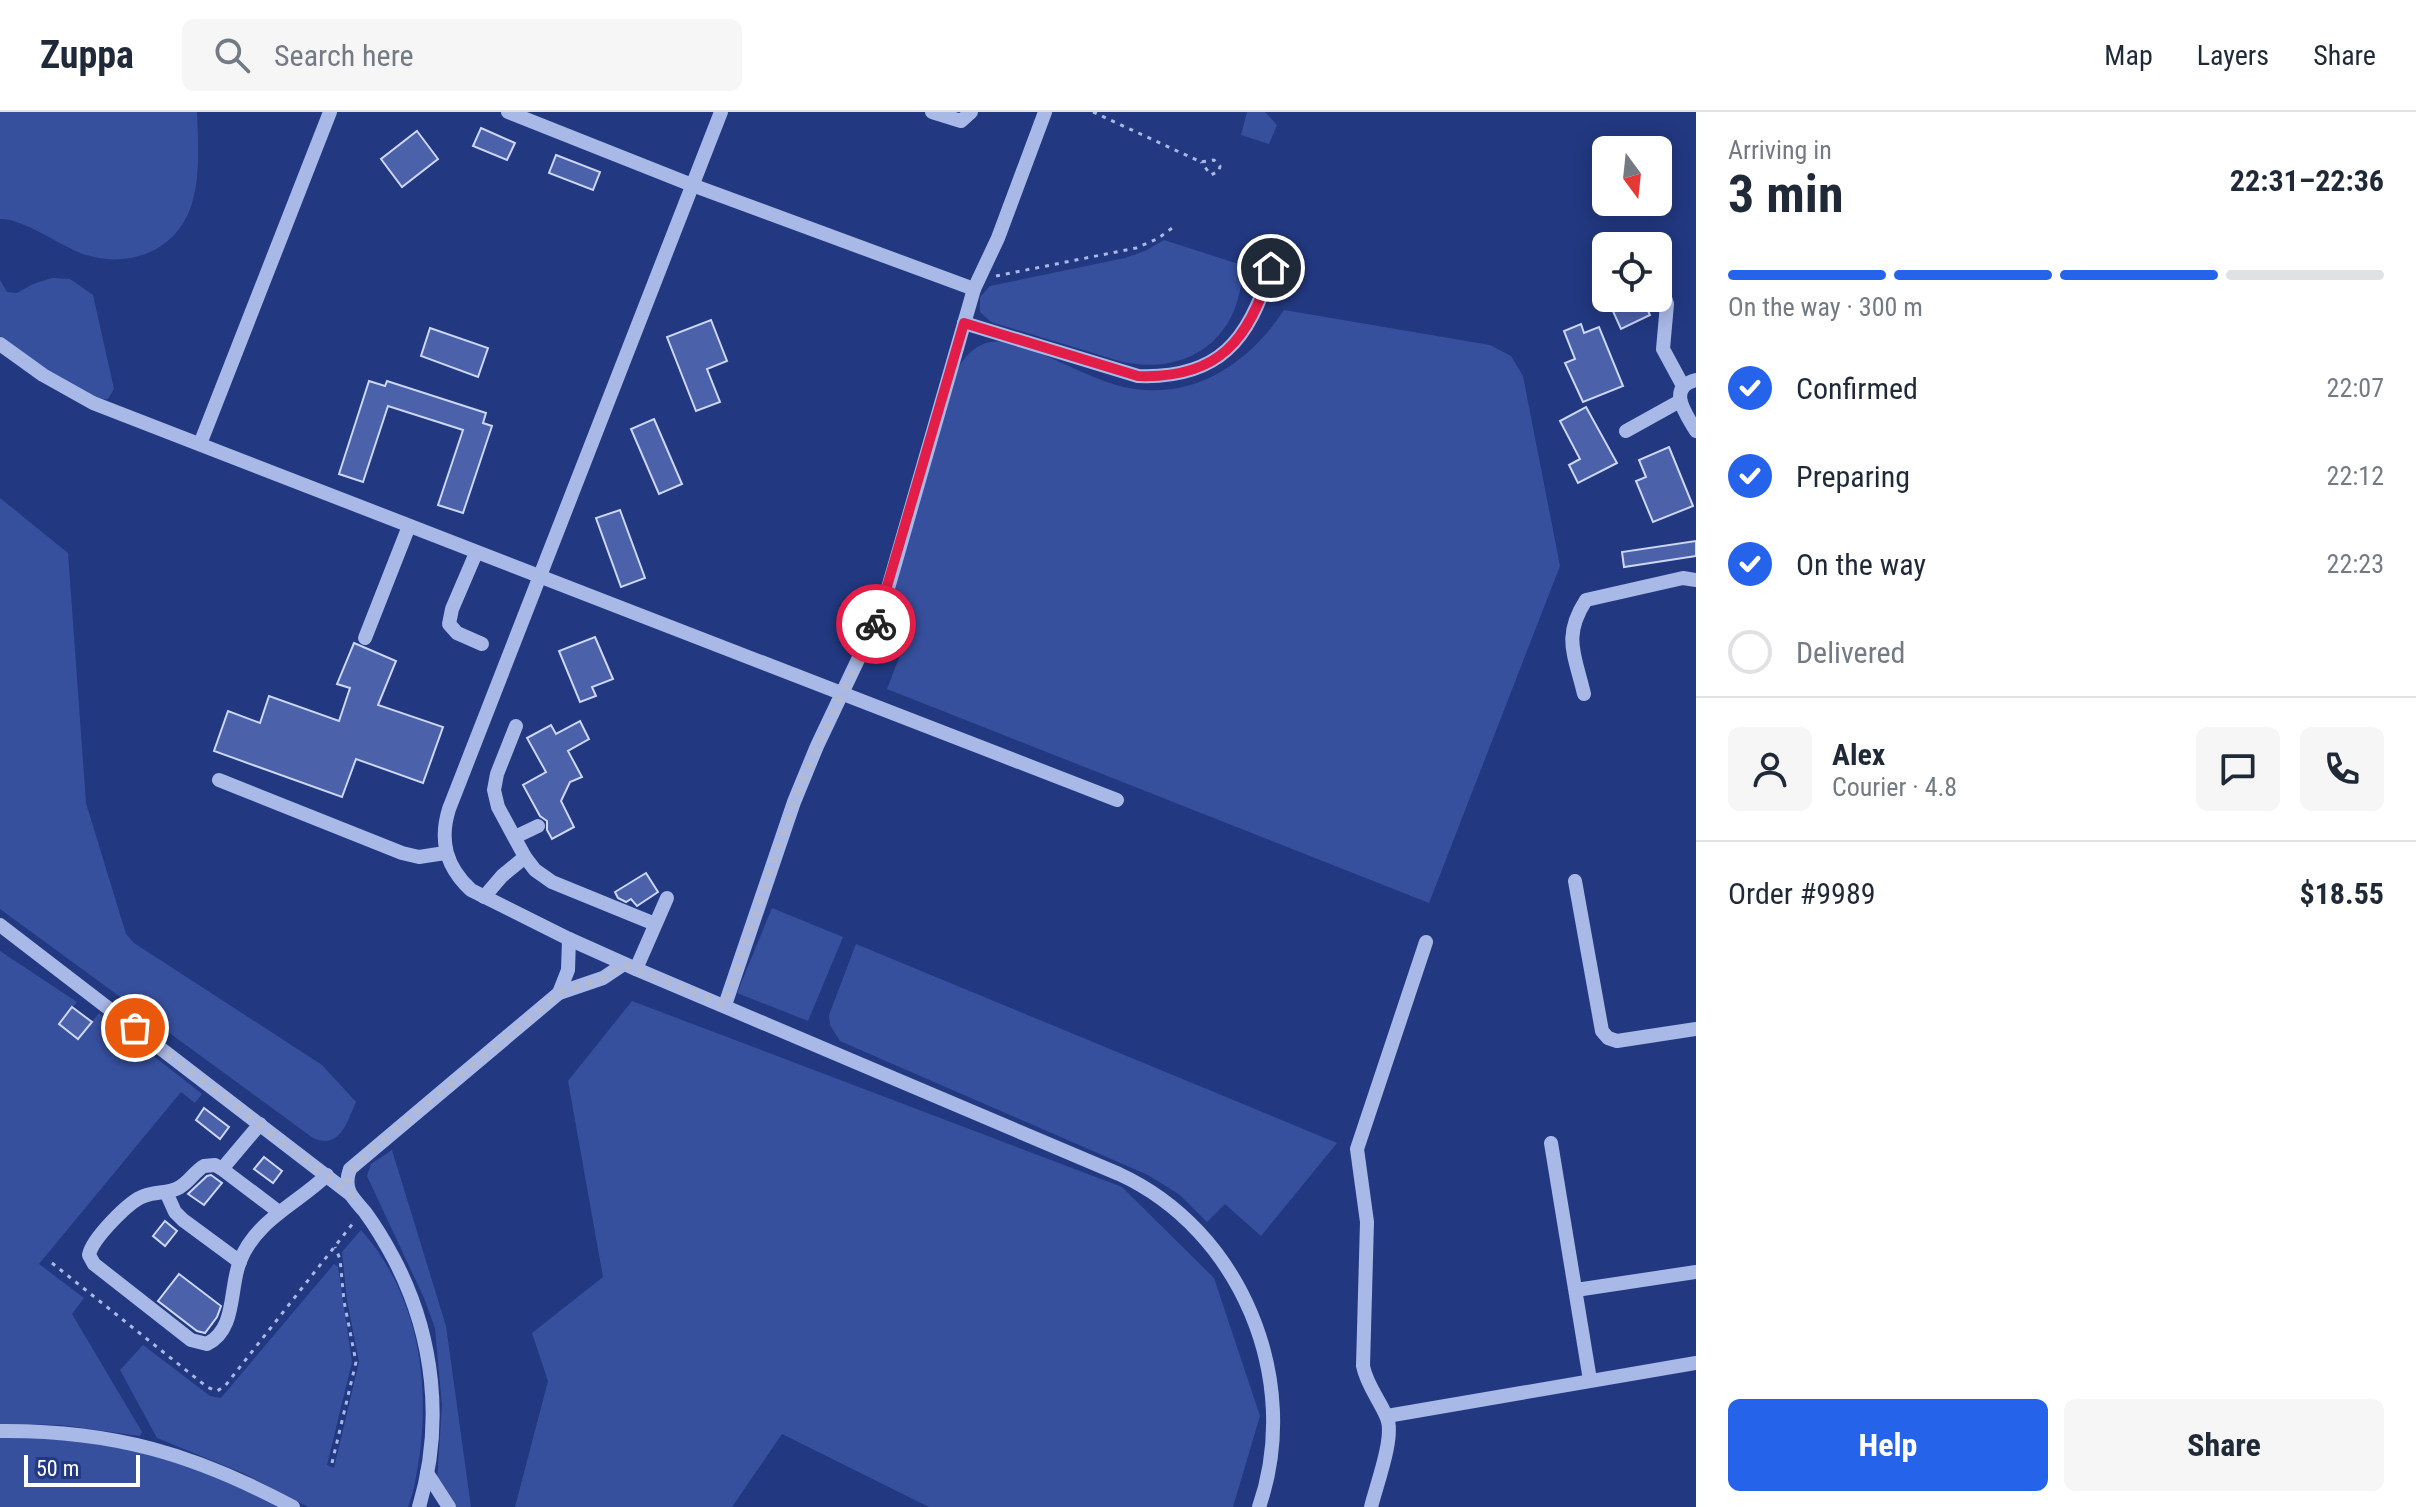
<!DOCTYPE html>
<meta charset="utf-8">
<style>
body{margin:0;font-family:"Roboto Condensed",sans-serif;background:#f6f6f7;color:#1f2937;height:100vh;display:flex;flex-direction:column;font-size:30px;white-space:nowrap}
*{box-sizing:border-box;margin:0}
p{font-size:26px;color:#747a83}
.icon{flex:none;width:44px;height:44px;fill:none;stroke:currentColor;stroke-width:2;stroke-linecap:round;stroke-linejoin:round}
.map{position:relative;flex:1;overflow:hidden}
.details{display:flex;flex-direction:column;background:#fff;width:720px}
.details>*{flex:none}
.needle{width:52px;rotate:165deg}
.tools{position:absolute;left:1592px;top:24px;display:grid;gap:16px}
.tools a{display:grid;place-items:center;width:80px;height:80px;border-radius:12px;background:#fff;box-shadow:0 4px 20px #0003;font-size:40px}
.scale{position:absolute;left:24px;bottom:20px;width:116px;box-sizing:border-box;padding-left:8px;border:4px solid #fff;border-top:0;font-size:22px;line-height:28px;white-space:nowrap;color:#fff;-webkit-text-stroke:6px #223880;paint-order:stroke}
.pin{position:absolute;display:grid;place-items:center;width:68px;height:68px;color:#fff;margin:-34px;border:4px solid #fff;border-radius:50%;box-shadow:0 2px 8px #0007}
.courier{position:absolute;display:grid;place-items:center;width:80px;height:80px;margin:-40px;border:6px solid #e11d48;border-radius:50%;background:#fff;color:#222;box-shadow:0 2px 10px #0007}
.overview em{font-style:normal;font-weight:700}
.overview div{display:flex;flex-direction:column-reverse}
.overview{display:flex;align-items:center;justify-content:space-between;height:136px;padding:0 32px}
h1{font-size:52px;font-weight:700;line-height:60px}
.bar{display:grid;grid-template-columns:repeat(4,1fr);gap:12px 8px;align-content:center;height:96px;padding:0 32px}
.bar i{height:10px;border-radius:6px;background:#e0e1e3}
.bar .active{background:#2563eb}
.bar p{grid-column:span 4}
.line{display:flex;align-items:center;gap:20px;padding:0 32px;border-top:2px solid #e0e1e3}
.line div{flex:1}
.round{display:grid;place-items:center;flex:none;width:84px;height:84px;border-radius:12px;background:#f6f6f7}
ol{padding:0 32px;list-style:none}
li{display:flex;align-items:center;gap:24px;height:88px}
li p{margin-inline-start:auto}
li .icon{padding:8px;border-radius:50%;background:#2563eb;color:#fff;stroke-width:4}
li:last-child{color:#747a83}
li i{width:44px;height:44px;border:4px solid #e0e1e3;border-radius:50%}
.cta{display:flex;gap:16px;margin-top:auto;padding:16px 32px}
.cta a{flex:1;height:92px;border-radius:12px;background:#2563eb;color:#fff;font-size:32px;font-weight:700;line-height:92px;text-align:center}
.cta a+a{background:#f6f6f7;color:#1f2937}
header{display:flex;align-items:center;gap:48px;box-sizing:border-box;height:112px;padding:0 40px;background:#fff;border-bottom:2px solid #e0e1e3}
header strong{font-size:38px}
nav{display:flex;gap:44px;margin-inline-start:auto;font-size:28px}
.search{width:560px;height:72px;background:#f6f6f7;display:flex;align-items:center;gap:20px;box-sizing:border-box;padding:0 28px;border-radius:12px;color:#747a83;font-size:30px}
main{display:flex;flex:1;min-height:0}
.map>svg:first-child{display:block}
.green{fill:#37509e}
.building{fill:#4b61a9;stroke:#ccd6f5;stroke-width:2}
.lines{fill:none;stroke-linecap:round;stroke-linejoin:round}
.path{stroke:#a8b8e7;stroke-width:3;stroke-dasharray:4 6;stroke-linecap:butt}
.minor{stroke:#a8b8e7;stroke-width:14}
.done{stroke:#b2b9d3;stroke-width:8;stroke-dasharray:0 14.4}
.route{stroke:#e11d48;stroke-width:10}
</style>
<header>
<strong>Zuppa</strong>
<div class="search"><svg class="icon" aria-label="search" viewBox="0 0 24 24"><circle cx="10" cy="10" r="6"/><path d="M15 15l6 6"/></svg>Search here</div>
<nav><a>Map</a><a>Layers</a><a>Share</a></nav>
</header>
<main>
<div class="map">
<svg width="1696" height="1395" viewBox="0 0 1696 1395">
<rect width="100%" height="100%" fill="#223880"/>
<g class="green">
<path d="M0,0H197C198,30 201,68 190,97C173,143 121,158 78,140C57,131 21,106 0,107Z"/>
<polygon points="1247,0 1265,0 1277,13 1269,32 1241,23"/>
<path d="M1164,128L1245,154C1241,172 1239,191 1230,207C1208,247 1165,259 1123,250L991,210L980,200V185L990,174L1125,146L1145,139Z"/>
<path d="M52,166L70,167L93,183L114,277L108,287C83,289 22,239 0,224V168L7,180L17,181L33,172Z"/>
<path d="M1284,198L1490,233L1511,244L1523,264L1560,454L1429,791L887,577L902,538L879,528L956,260C966,241 981,227 1004,230C1032,234 1078,260 1107,270C1180,296 1245,258 1284,198Z"/>
<path d="M0,386L68,441L86,691L126,822L134,831L322,953L356,990C347,1010 340,1038 313,1026L0,797Z"/>
<polygon points="772,796 843,825 808,909 737,881"/>
<polygon points="856,832 1337,1031 1261,1124 1225,1092 1207,1110 1180,1083 1148,1063 840,929 830,913 829,903"/>
<polygon points="0,839 77,890 59,912 78,927 99,901 202,982 195,991 181,980 39,1152 84,1186 72,1202 142,1320 140,1324 61,1313 0,1312"/>
<polygon points="632,889 1122,1075 1214,1166 1260,1304 1233,1395 929,1395 782,1322 732,1395 515,1395 548,1269 532,1221 603,1165 568,969"/>
<polygon points="392,1038 446,1214 471,1395 453,1395 437,1370 442,1293 435,1216 424,1186 367,1064 371,1052"/>
<path d="M361,1118C415,1179 430,1261 420,1340C417,1359 415,1377 408,1395H308L245,1362L157,1326L120,1258L143,1233L210,1284L221,1286L334,1152L338,1155L352,1250L327,1353L334,1356L359,1250L347,1188L342,1140Z"/>
<path d="M0,1325C60,1326 118,1332 176,1349C211,1360 245,1378 277,1395H0Z"/>
</g>
<g class="building">
<polygon points="481,16 515,31 507,48 473,34"/>
<polygon points="417,19 438,47 402,75 381,47"/>
<polygon points="556,43 600,60 593,78 549,61"/>
<polygon points="1607,186 1642,186 1650,203 1621,217"/>
<polygon points="711,208 727,249 707,257 720,290 696,299 667,225"/>
<polygon points="1581,212 1584,221 1599,215 1623,274 1583,290 1565,251 1575,247 1564,219"/>
<polygon points="430,216 488,236 478,265 421,244"/>
<polygon points="369,269 385,274 387,269 486,301 483,311 492,314 463,401 438,393 463,318 388,294 363,370 339,362"/>
<polygon points="1586,295 1617,351 1578,371 1569,353 1580,347 1560,309"/>
<polygon points="654,307 682,372 659,382 631,317"/>
<polygon points="1669,335 1693,394 1653,410 1636,369 1646,365 1639,348"/>
<polygon points="620,398 645,466 621,475 596,406"/>
<polygon points="1696,429 1696,444 1624,455 1622,440"/>
<polygon points="595,525 613,567 592,575 596,584 580,590 559,539"/>
<polygon points="354,531 396,549 378,593 443,615 423,671 356,647 342,685 214,639 228,599 260,611 269,584 339,609 350,576 337,572"/>
<polygon points="580,609 589,627 568,639 582,665 570,670 561,689 574,715 552,727 547,718 547,709 540,704 523,673 546,660 527,626 551,613 556,622"/>
<polygon points="646,761 658,780 637,794 631,787 626,790 618,786 615,780"/>
<polygon points="72,895 92,910 78,927 59,912"/>
<polygon points="204,996 229,1015 220,1027 196,1008"/>
<polygon points="264,1045 282,1059 273,1071 254,1057"/>
<polygon points="211,1063 222,1071 204,1093 188,1082 207,1064"/>
<polygon points="165,1109 177,1119 165,1134 153,1124"/>
<polygon points="179,1162 221,1194 217,1205 205,1221 197,1219 158,1189"/>
</g>
<g class="lines">
<g class="path">
<polyline points="1093,0 1201,50 1214,48 1220,54 1219,59 1211,63 1201,50"/>
<polyline points="996,164 1136,136 1157,127 1175,114"/>
<polyline points="52,1151 207,1275 217,1279 225,1274 354,1110"/>
<polyline points="332,1351 356,1250 344,1189 340,1147 335,1135"/>
</g>
<g class="minor">
<polyline points="508,0 692,73 974,177"/>
<path d="M721,0L449,697C439,729 446,755 471,778L569,827L636,857L1119,1062C1241,1118 1303,1268 1259,1395"/>
<polyline points="932,0 961,9 971,0"/>
<polyline points="1658,164 1667,192 1663,237 1683,274"/>
<path d="M964,211L1138,264C1219,267 1249,228 1271,156"/>
<polyline points="0,232 43,263 93,291 1117,688"/>
<path d="M1696,268C1666,276 1686,302 1696,319"/>
<polyline points="1626,319 1680,289"/>
<polyline points="200,332 330,0"/>
<polyline points="476,441 452,497 449,512 457,521 482,532"/>
<polyline points="365,526 409,414"/>
<path d="M1584,582C1575,543 1562,525 1586,488L1683,466L1696,468"/>
<polyline points="516,614 497,662 494,678 498,695 525,745 535,758 552,770 655,812"/>
<polyline points="219,668 402,741 419,745 445,741"/>
<polyline points="515,725 538,714"/>
<polyline points="1575,769 1602,919 1608,926 1617,929 1696,917"/>
<polyline points="484,785 502,764 525,745"/>
<polyline points="0,813 350,1082"/>
<polyline points="636,857 667,786"/>
<polyline points="559,881 568,858 569,827"/>
<polyline points="725,893 794,690 817,634 882,497 974,177 998,126 1045,0"/>
<polyline points="1551,1031 1590,1268"/>
<polyline points="222,1057 260,1012"/>
<polyline points="166,1080 175,1100 183,1108 240,1150"/>
<path d="M279,1100L222,1057L215,1053L204,1054C195,1059 190,1069 180,1075C169,1082 156,1079 144,1084C129,1089 92,1127 89,1143L94,1152L191,1228L207,1232C237,1217 229,1176 240,1149C256,1108 297,1092 327,1063"/>
<polyline points="1576,1178 1696,1160"/>
<polyline points="1387,1304 1696,1251"/>
<path d="M0,1319C112,1318 195,1342 293,1395"/>
<polyline points="427,1361 449,1395"/>
<path d="M419,1395C444,1312 434,1223 394,1147C385,1130 376,1115 365,1100C360,1094 354,1088 350,1081C346,1073 347,1065 350,1057L559,881L603,866L624,852"/>
<path d="M1371,1395C1376,1374 1395,1325 1387,1306C1380,1288 1367,1274 1363,1254L1367,1110L1357,1037L1426,830"/>
</g>
</g>
<g class="lines">
<polyline class="done" points="135,916 351,1083 347,1066 356,1051 559,881 603,866 624,852 725,893 794,690 817,634 876,512"/>
<path class="route" d="M876,512L964,211L1138,264C1219,267 1249,228 1271,156"/>
</g>
</svg>
<div class="tools">
<a><svg class="needle" viewBox="-14 -14 28 28"><path d="M0-13l5 13h-10z" fill="#e53935"/><path d="M0 13l5-13h-10z" fill="#747a83"/></svg></a>
<a><svg class="icon" aria-label="locate" viewBox="0 0 24 24"><circle cx="12" cy="12" r="6"/><path d="M12 2v4M12 18v4M2 12h4M18 12h4"/></svg></a>
</div>
<div class="scale">50 m</div>
<div class="pin" style="left:135px;top:916px;background:#ea580c"><svg class="icon" aria-label="bag" viewBox="0 0 24 24"><path d="M5 8h14l-1 12H6zM9 8a3 3 0 0 1 6 0"/></svg></div>
<div class="pin" style="left:1271px;top:156px;background:#1f2937"><svg class="icon" aria-label="home" viewBox="0 0 24 24"><path d="M3 11l9-7 9 7M6 9v11h12V9"/></svg></div>
<div class="courier" style="left:876px;top:512px"><svg class="icon" aria-label="bike" viewBox="0 0 24 24"><circle cx="6" cy="16" r="4"/><circle cx="18" cy="16" r="4"/><path d="M6 16l4-8h5l3 8M10 8l3 8H6M13 5h3"/></svg></div>
</div>
<section class="details">
<div class="overview"><div><h1>3 min</h1><p>Arriving in</p></div><em>22:31–22:36</em></div>
<div class="bar"><i class="active"></i><i class="active"></i><i class="active"></i><i></i><p>On the way · 300 m</p></div>
<ol>
<li><svg class="icon" aria-label="check" viewBox="0 0 24 24"><path d="M5 12l5 5 9-10"/></svg>Confirmed<p>22:07</p></li>
<li><svg class="icon" aria-label="check" viewBox="0 0 24 24"><path d="M5 12l5 5 9-10"/></svg>Preparing<p>22:12</p></li>
<li><svg class="icon" aria-label="check" viewBox="0 0 24 24"><path d="M5 12l5 5 9-10"/></svg>On the way<p>22:23</p></li>
<li><i></i>Delivered</li>
</ol>
<div class="line" style="height:144px"><a class="round"><svg class="icon" aria-label="person" viewBox="0 0 24 24"><circle cx="12" cy="8" r="4"/><path d="M4 21q1-7 8-7t8 7"/></svg></a><div><b>Alex</b><p>Courier · 4.8</p></div><a class="round"><svg class="icon" aria-label="chat" viewBox="0 0 24 24"><path d="M4 5h16v11H9l-5 4z"/></svg></a><a class="round"><svg class="icon" aria-label="phone" viewBox="0 0 24 24"><path d="M5 4h4l2 5-3 2q2 4 5 5l2-3 5 2v4C11 20 4 13 5 4z"/></svg></a></div>
<div class="line" style="height:104px"><div>Order #9989</div><b>$18.55</b></div>
<div class="cta"><a>Help</a><a>Share</a></div>
</section>
</main>
